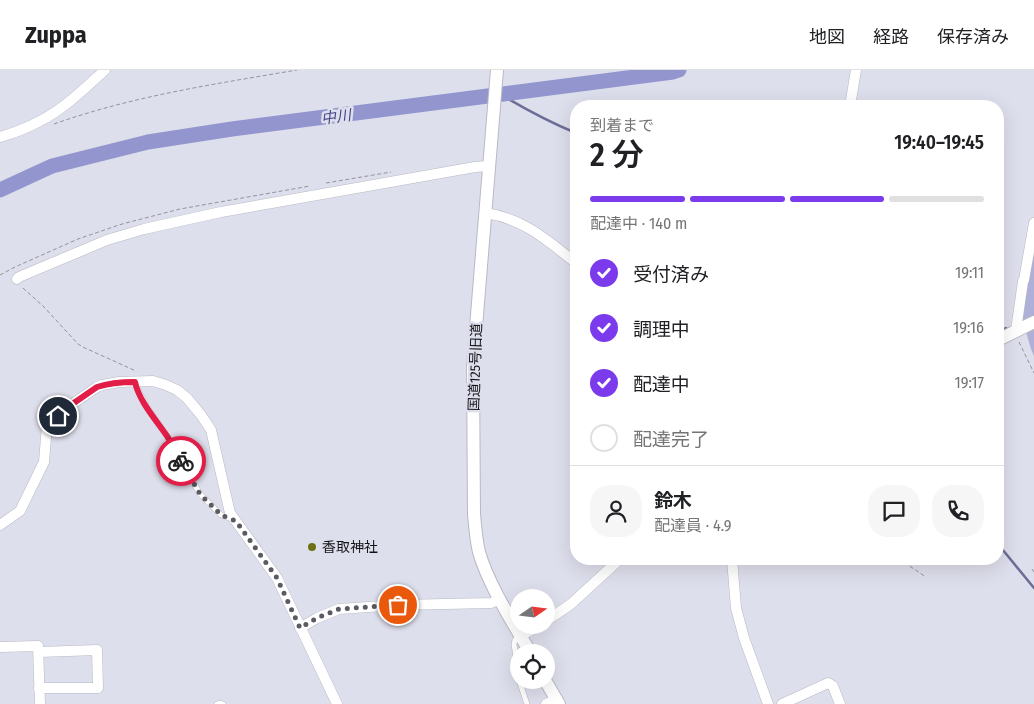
<!DOCTYPE html>
<html lang="ja">
<meta charset="utf-8">
<style>
body{margin:0;font-family:"Fira Sans Condensed","Noto Sans JP",sans-serif;background:#f6f6f6;color:#202124;height:100vh;display:flex;flex-direction:column;font-size:19px;white-space:nowrap}
*{box-sizing:border-box;margin:0}
p{font-size:16px;color:#757577}
.icon{flex:none;width:28px;height:28px;fill:none;stroke:currentColor;stroke-width:2;stroke-linecap:round;stroke-linejoin:round}
.map{position:relative;flex:1;overflow:hidden}
.panel{position:absolute;left:570px;top:30px;width:434px;height:465px;display:flex;flex-direction:column;background:#fff;border-radius:20px;box-shadow:0 5px 20px #0002}
.panel>*{flex:none}
.needle{width:32px;rotate:76deg}
.tools{position:absolute;left:510px;top:519px;display:grid;gap:10px}
.tools a{display:grid;place-items:center;width:45px;height:45px;border-radius:50%;background:#fff;box-shadow:0 5px 20px #0002;font-size:25px}
.pin{position:absolute;display:grid;place-items:center;width:42px;height:42px;color:#fff;margin:-21px;border:2px solid #fff;border-radius:50%;box-shadow:0 1px 5px #0007}
.courier{position:absolute;display:grid;place-items:center;width:50px;height:50px;margin:-25px;border:4px solid #e11d48;border-radius:50%;background:#fff;color:#222;box-shadow:0 1px 6px #0007}
.summary em{font-style:normal;font-weight:600}
.summary div{display:flex;flex-direction:column-reverse}
.summary{display:flex;align-items:center;justify-content:space-between;height:85px;padding:0 20px}
h1{font-size:32px;font-weight:600;line-height:38px}
.bar{display:grid;grid-template-columns:repeat(4,1fr);gap:8px 5px;align-content:center;height:60px;padding:0 20px}
.bar i{height:6px;border-radius:4px;background:#e0e0e0}
.bar .selected{background:#7c3aed}
.bar p{grid-column:span 4}
.line{display:flex;align-items:center;gap:12px;padding:0 20px;border-top:1px solid #e0e0e0}
.line div{flex:1}
.round{display:grid;place-items:center;flex:none;width:52px;height:52px;border-radius:20px;background:#f6f6f6}
ol{padding:0 20px;list-style:none}
li{display:flex;align-items:center;gap:15px;height:55px}
li p{margin-inline-start:auto}
li .icon{padding:5px;border-radius:50%;background:#7c3aed;color:#fff;stroke-width:4}
li:last-child{color:#757577}
li i{width:28px;height:28px;border:2px solid #e0e0e0;border-radius:50%}
header{display:flex;align-items:center;gap:30px;box-sizing:border-box;height:70px;padding:0 25px;background:#fff;border-bottom:1px solid #e0e0e0}
header strong{font-size:24px}
nav{display:flex;gap:28px;margin-inline-start:auto;font-size:18px}
.map>svg:first-child{display:block}
.green{fill:#aeb0d8}
.lines{fill:none;stroke-linecap:round;stroke-linejoin:round}
.stream{stroke:#6d6e97;stroke-width:2.5}
.river{stroke:#9395ce;stroke-width:15}
.service-casing{stroke:#b8b9c4;stroke-width:6}
.minor-casing{stroke:#b8b9c4;stroke-width:11}
.tertiary-casing{stroke:#b8b9c4;stroke-width:14}
.path{stroke:#93939d;stroke-width:1;stroke-dasharray:4 2.5;stroke-linecap:butt}
.service{stroke:#fff;stroke-width:5}
.minor{stroke:#fff;stroke-width:10}
.tertiary{stroke:#fff;stroke-width:12}
.done{stroke:#5a5a62;stroke-width:5;stroke-dasharray:0 9}
.route{stroke:#e11d48;stroke-width:6}
.poi-dot{fill:#6f7014;stroke:#dedfec;stroke-width:2}
.labels{text-anchor:middle;stroke-width:5;stroke-linejoin:round;paint-order:stroke}
.street-label{font-size:14px;fill:#131317;stroke:#dedfec}
.poi-label{font-size:14px;fill:#131317;stroke:#dedfec;text-anchor:start}
.water-label{font-size:15px;font-style:italic;fill:#454389;stroke:#dedfec}
</style>
<header>
<strong>Zuppa</strong>
<nav><a>地図</a><a>経路</a><a>保存済み</a></nav>
</header>
<div class="map">
<svg width="1034" height="634" viewBox="0 0 1034 634">
<rect width="100%" height="100%" fill="#dedfec"/>
<polygon class="green" points="1034,181 1034,286 1031,279 1022,248"/>
<g class="lines">
<g class="stream">
<path d="M500,24C525,39 549,52 576,63"/>
<polyline points="998,262 1006,258"/>
<polyline points="998,474 1034,518"/>
</g>
<polyline class="river" points="0,120 52,96 148,72 232,59 673,2 679,0"/>
<defs>
<g id="service">
<polyline points="135,312 136,316 147,337 168,368 200,424 221,445 232,449"/>
<polyline points="519,608 514,574 515,570 520,566"/>
<polyline points="519,610 527,634"/>
<polyline points="217,634 220,633 223,634"/>
</g>
<g id="minor">
<polyline points="850,36 856,0"/>
<path d="M0,67C14,63 27,58 40,51C64,39 85,18 105,0"/>
<path d="M485,143C523,148 547,170 576,193"/>
<polyline points="17,209 19,207 107,170 144,159 221,142 475,97 488,96"/>
<polyline points="1016,260 1023,211 1024,210 1034,153"/>
<polyline points="0,455 20,441 42,396 44,392 47,355 68,337 97,317 102,315 119,312 153,311 166,315 177,320 187,328 201,345 211,360 230,443 277,508 337,634"/>
<polyline points="732,489 736,538 744,568 768,634"/>
<polyline points="546,551 571,534 620,489"/>
<polyline points="300,558 317,548 339,539 398,535 491,533 500,529"/>
<polyline points="520,566 540,555"/>
<polyline points="0,577 38,576 40,634"/>
<polyline points="39,582 97,580 98,618 39,618"/>
<polyline points="546,634 556,630"/>
<polyline points="782,634 828,613 833,616 840,634"/>
</g>
<g id="tertiary">
<path d="M497,0L473,294L474,444C475,456 476,469 479,482C488,514 513,553 530,582"/>
<polyline points="998,270 1034,252"/>
<polyline points="545,610 559,634"/>
</g>
</defs>
<use href="#service" class="service-casing"/>
<use href="#minor" class="minor-casing"/>
<use href="#tertiary" class="tertiary-casing"/>
<g class="path">
<path d="M54,54C133,26 215,14 297,0"/>
<polyline points="326,113 391,102"/>
<polyline points="0,205 15,197 78,169 122,154 180,139 310,116"/>
<polyline points="23,218 44,237 78,274 85,278 136,301"/>
<polyline points="1019,272 1034,303"/>
<polyline points="899,489 926,507"/>
<polyline points="1032,499 1034,502"/>
</g>
<use href="#service" class="service"/>
<use href="#minor" class="minor"/>
<use href="#tertiary" class="tertiary"/>
</g>
<g class="lines">
<polyline class="done" points="181,391 200,424 221,445 236,451 277,508 300,558 317,548 339,539 398,535"/>
<path class="route" d="M58,346L68,337L97,317C109,313 122,312 135,312C139,331 156,350 167,366C172,374 176,383 181,391"/>
</g>
<circle class="poi-dot" cx="312" cy="477" r="5"/>
<g class="labels">
<g class="street-label">
<text transform="translate(475 297) rotate(-88)" y="5">国道125号旧道</text>
</g>
<g class="poi-label">
<text x="322" y="482">香取神社</text>
</g>
<g class="water-label">
<text transform="translate(336 47) rotate(-8)" y="5">中川</text>
</g>
</g>
</svg>
<div class="tools">
<a><svg class="needle" viewBox="-14 -14 28 28"><path d="M0-13l5 13h-10z" fill="#e53935"/><path d="M0 13l5-13h-10z" fill="#757577"/></svg></a>
<a><svg class="icon" aria-label="locate" viewBox="0 0 24 24"><circle cx="12" cy="12" r="6"/><path d="M12 2v4M12 18v4M2 12h4M18 12h4"/></svg></a>
</div>
<div class="pin" style="left:398px;top:535px;background:#ea580c"><svg class="icon" aria-label="bag" viewBox="0 0 24 24"><path d="M5 8h14l-1 12H6zM9 8a3 3 0 0 1 6 0"/></svg></div>
<div class="pin" style="left:58px;top:346px;background:#1f2937"><svg class="icon" aria-label="home" viewBox="0 0 24 24"><path d="M3 11l9-7 9 7M6 9v11h12V9"/></svg></div>
<div class="courier" style="left:181px;top:391px"><svg class="icon" aria-label="bike" viewBox="0 0 24 24"><circle cx="6" cy="16" r="4"/><circle cx="18" cy="16" r="4"/><path d="M6 16l4-8h5l3 8M10 8l3 8H6M13 5h3"/></svg></div>
<section class="panel">
<div class="summary"><div><h1>2 分</h1><p>到着まで</p></div><em>19:40–19:45</em></div>
<div class="bar"><i class="selected"></i><i class="selected"></i><i class="selected"></i><i></i><p>配達中 · 140 m</p></div>
<ol>
<li><svg class="icon" aria-label="check" viewBox="0 0 24 24"><path d="M5 12l5 5 9-10"/></svg>受付済み<p>19:11</p></li>
<li><svg class="icon" aria-label="check" viewBox="0 0 24 24"><path d="M5 12l5 5 9-10"/></svg>調理中<p>19:16</p></li>
<li><svg class="icon" aria-label="check" viewBox="0 0 24 24"><path d="M5 12l5 5 9-10"/></svg>配達中<p>19:17</p></li>
<li><i></i>配達完了</li>
</ol>
<div class="line" style="height:90px"><a class="round"><svg class="icon" aria-label="person" viewBox="0 0 24 24"><circle cx="12" cy="8" r="4"/><path d="M4 21q1-7 8-7t8 7"/></svg></a><div><b>鈴木</b><p>配達員 · 4.9</p></div><a class="round"><svg class="icon" aria-label="chat" viewBox="0 0 24 24"><path d="M4 5h16v11H9l-5 4z"/></svg></a><a class="round"><svg class="icon" aria-label="phone" viewBox="0 0 24 24"><path d="M5 4h4l2 5-3 2q2 4 5 5l2-3 5 2v4C11 20 4 13 5 4z"/></svg></a></div>
</section>
</div>
